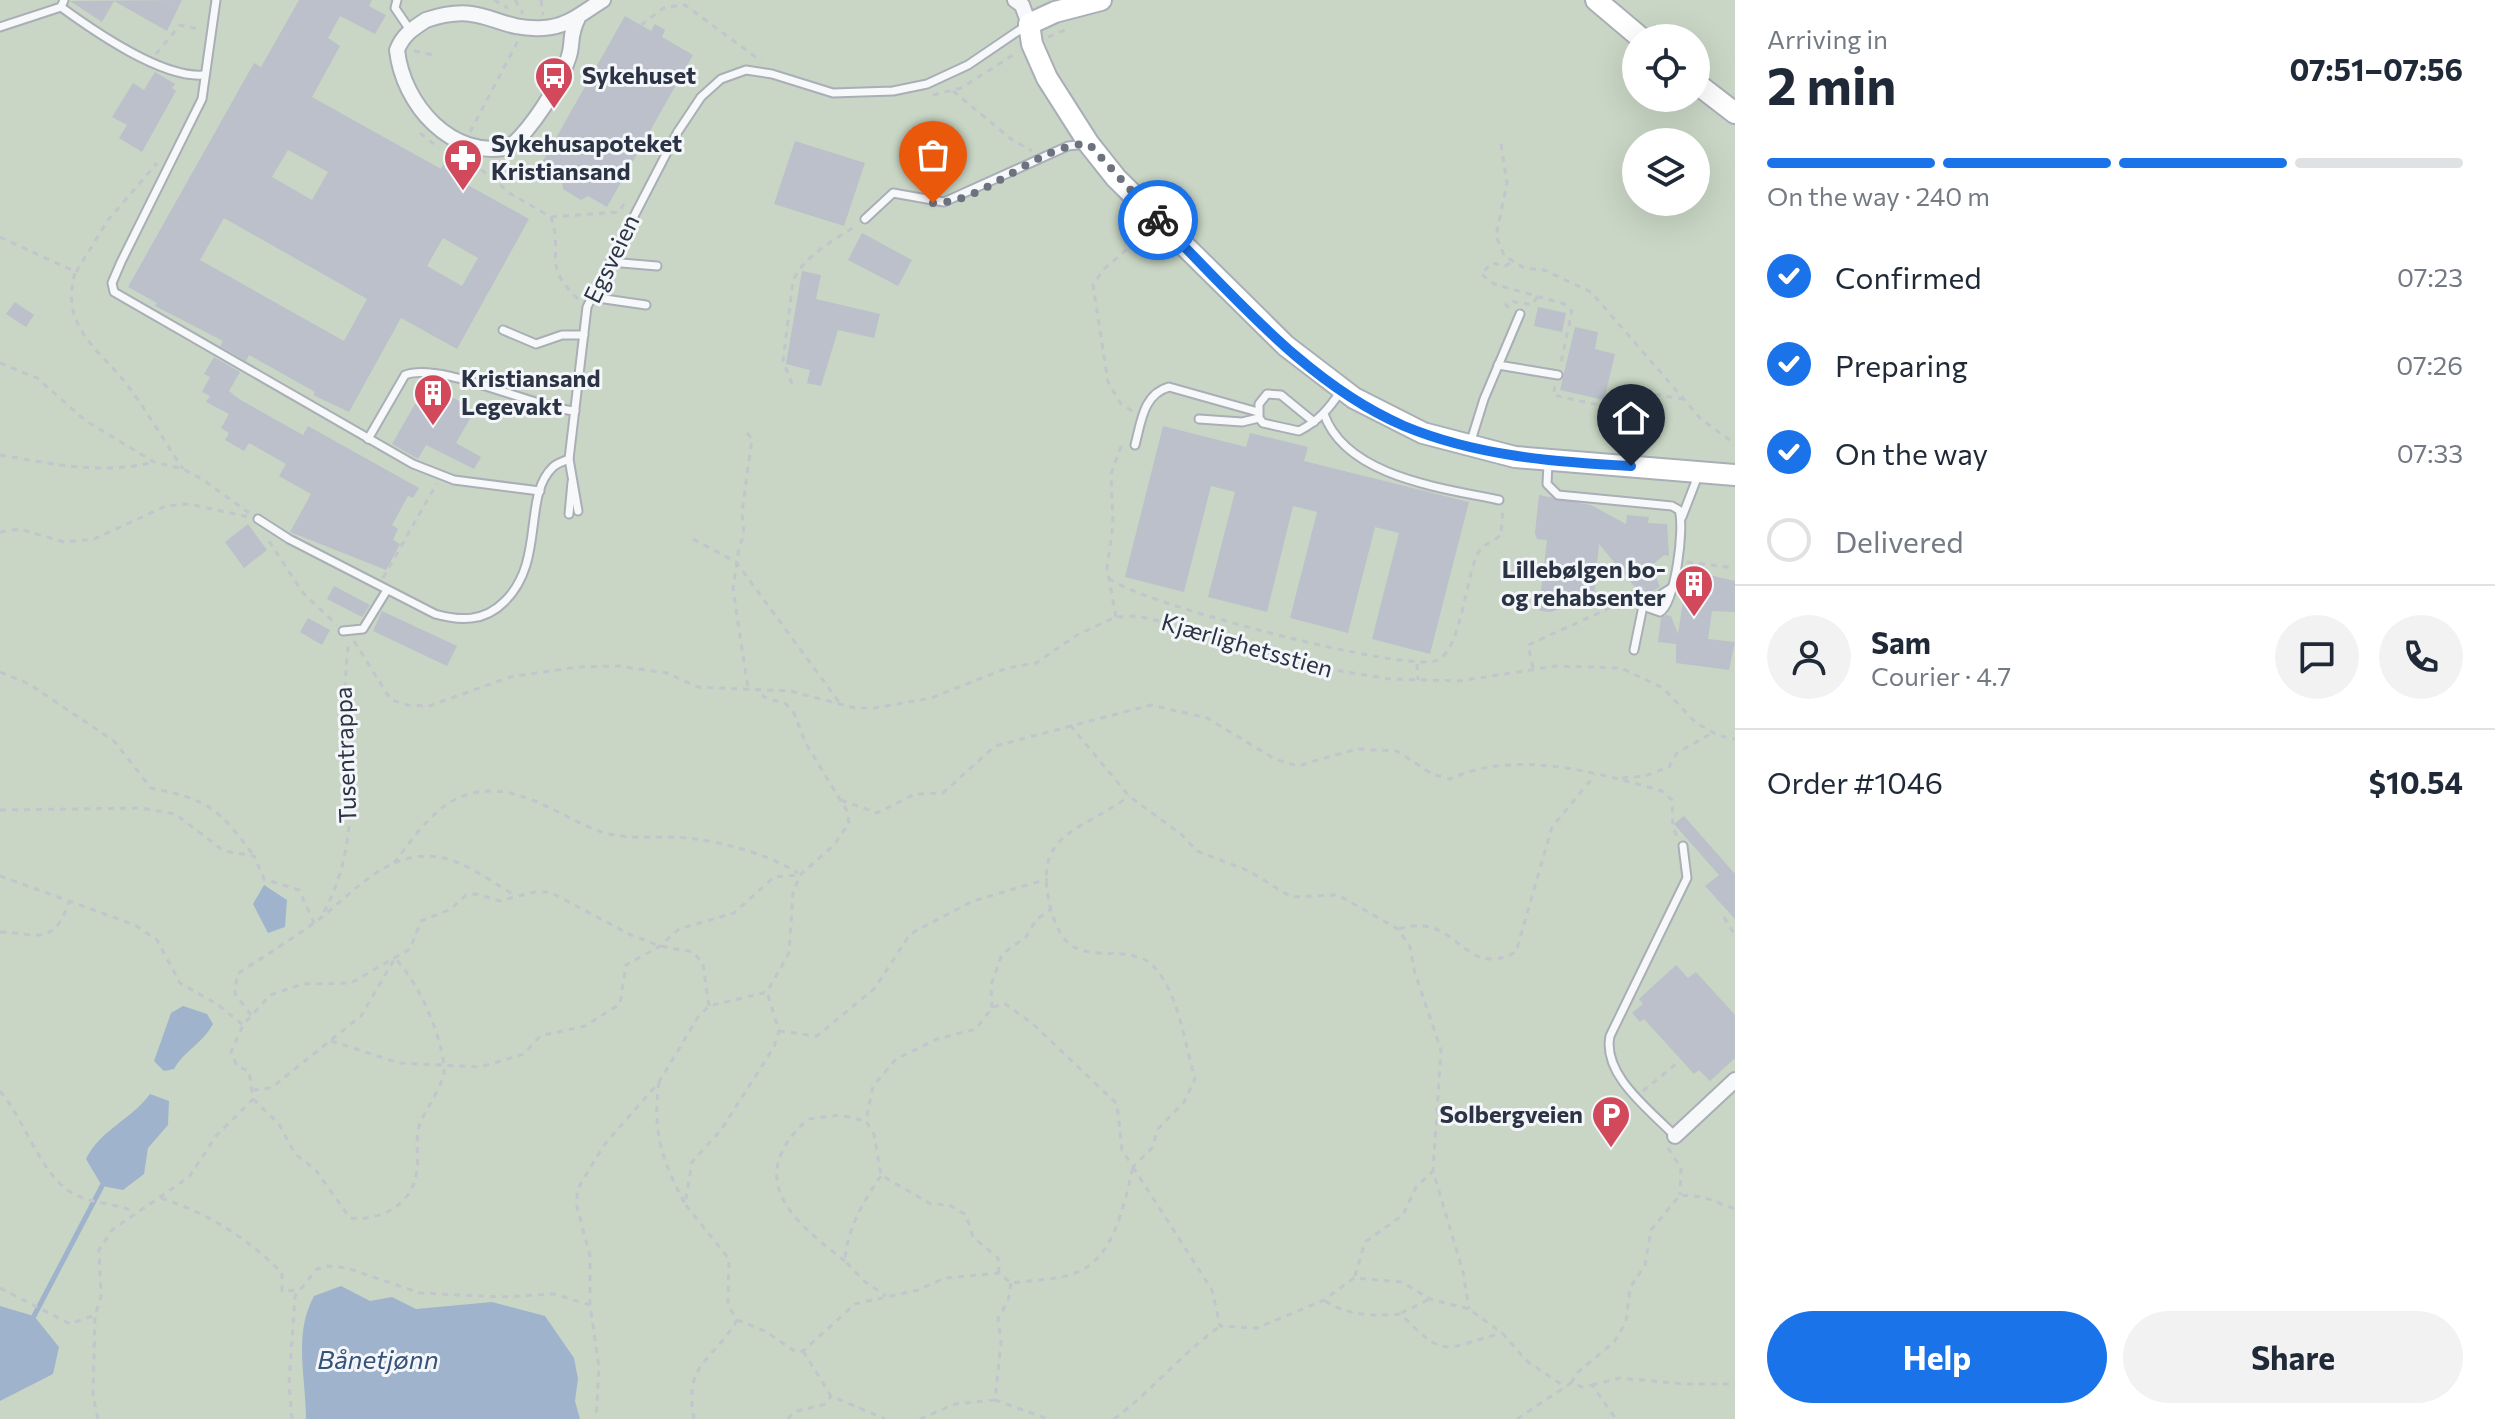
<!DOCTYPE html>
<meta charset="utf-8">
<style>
body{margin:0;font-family:Commissioner,sans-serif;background:#f2f2f3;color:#1f2937;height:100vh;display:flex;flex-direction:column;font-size:30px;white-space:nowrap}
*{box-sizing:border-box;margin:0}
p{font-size:26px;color:#747a83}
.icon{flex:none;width:44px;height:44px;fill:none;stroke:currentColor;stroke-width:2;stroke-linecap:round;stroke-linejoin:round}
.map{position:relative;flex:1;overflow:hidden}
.sheet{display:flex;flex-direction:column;background:#fff;width:760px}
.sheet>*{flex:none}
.controls{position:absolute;left:1622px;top:24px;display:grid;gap:16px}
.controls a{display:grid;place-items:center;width:88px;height:88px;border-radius:50%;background:#fff;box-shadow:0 8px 32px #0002;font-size:40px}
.pin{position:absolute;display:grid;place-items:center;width:68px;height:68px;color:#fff;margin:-82px -34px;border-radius:50% 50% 50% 0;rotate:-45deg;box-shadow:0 0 8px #0007}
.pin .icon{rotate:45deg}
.courier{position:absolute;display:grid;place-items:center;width:80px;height:80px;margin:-40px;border:6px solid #1a73e8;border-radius:50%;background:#fff;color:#222;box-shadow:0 2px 10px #0007}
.head em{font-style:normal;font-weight:700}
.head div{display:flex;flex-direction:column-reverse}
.head{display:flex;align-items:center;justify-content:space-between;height:136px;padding:0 32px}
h1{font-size:52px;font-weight:700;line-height:60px}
.bar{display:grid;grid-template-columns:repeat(4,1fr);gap:12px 8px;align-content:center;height:96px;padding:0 32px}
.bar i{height:10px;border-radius:6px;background:#e0e1e3}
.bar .current{background:#1a73e8}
.bar p{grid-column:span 4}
.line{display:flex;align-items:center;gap:20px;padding:0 32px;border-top:2px solid #e0e1e3}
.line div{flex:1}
.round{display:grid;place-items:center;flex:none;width:84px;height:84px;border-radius:42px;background:#f2f2f3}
ol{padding:0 32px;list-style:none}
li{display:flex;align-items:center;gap:24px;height:88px}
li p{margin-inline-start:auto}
li .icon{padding:8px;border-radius:50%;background:#1a73e8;color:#fff;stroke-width:4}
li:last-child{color:#747a83}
li i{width:44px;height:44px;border:4px solid #e0e1e3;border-radius:50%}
.primary-button{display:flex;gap:16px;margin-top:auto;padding:16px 32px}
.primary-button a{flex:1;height:92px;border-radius:48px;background:#1a73e8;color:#fff;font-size:32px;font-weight:700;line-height:92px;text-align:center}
.primary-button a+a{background:#f2f2f3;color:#1f2937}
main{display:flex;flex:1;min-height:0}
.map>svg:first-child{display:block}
.green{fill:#c9d6c5;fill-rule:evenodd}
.water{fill:#9fb4cc}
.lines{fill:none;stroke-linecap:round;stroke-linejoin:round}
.stream{stroke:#9fb4cc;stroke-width:5}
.building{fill:#bbc0ca;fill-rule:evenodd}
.lane-casing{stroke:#a9aeb7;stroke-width:11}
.street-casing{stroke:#a9aeb7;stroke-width:18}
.secondary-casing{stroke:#a9aeb7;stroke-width:24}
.path{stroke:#c2c5cb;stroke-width:3;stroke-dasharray:6 6;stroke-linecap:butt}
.lane{stroke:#f7f8fa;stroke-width:7}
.street{stroke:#f7f8fa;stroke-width:14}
.secondary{stroke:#fff;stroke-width:20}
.done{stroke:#6c737f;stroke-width:8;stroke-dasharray:0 14.4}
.route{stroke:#1a73e8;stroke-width:10}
.labels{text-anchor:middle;stroke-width:6;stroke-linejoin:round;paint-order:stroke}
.poi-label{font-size:24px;font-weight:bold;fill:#2b3445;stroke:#f4f6f9;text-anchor:start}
.street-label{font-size:24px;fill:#2b3445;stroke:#f4f6f9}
.water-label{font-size:26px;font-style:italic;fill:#34527a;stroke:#f4f6f9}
</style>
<main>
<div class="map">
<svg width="1735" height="1419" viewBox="0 0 1735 1419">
<rect width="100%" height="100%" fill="#e4e7ec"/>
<path class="green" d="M0,0H1735V1419H0ZM1636,38H1696V98H1636ZM1636,142H1696V202H1636Z"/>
<g class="water">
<polygon points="264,885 287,900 285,927 268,933 253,904"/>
<path d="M183,1006L207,1014L213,1024C202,1044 185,1050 174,1069L164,1071L154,1061L171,1013Z"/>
<path d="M150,1094L169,1101L168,1125L148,1148L144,1174L123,1190L102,1186L86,1159C100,1130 131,1120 150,1094Z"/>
<path d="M341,1286L370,1301L392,1297L416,1309L492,1302L545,1316L574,1358L578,1379L575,1401L580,1419H306C306,1377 293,1335 314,1296Z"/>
<polygon points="0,1306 34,1316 59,1347 53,1374 0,1401"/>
</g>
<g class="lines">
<polyline class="stream" points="34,1316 102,1186"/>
</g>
<g class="building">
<polygon points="182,0 167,31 114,1 102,22 70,1"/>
<path d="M299,0H372L369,6L386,15L375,34L340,16L328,38L340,46L312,97L441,169L444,163L460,172L457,179L529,219L457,349L401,318L349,412L313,395L315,392L249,355L246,361L220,346L223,341L155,306L157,303L128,287L254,63L261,67ZM288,150L328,172L312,200L272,177ZM224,218L367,299L344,341L200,260ZM443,238L478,258L462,286L427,266Z"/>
<polygon points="625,16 651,31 655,24 665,30 662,37 693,55 607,207 588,196 581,200 563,189 562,181 539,168"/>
<polygon points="155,72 175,84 172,88 176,91 142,152 119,138 127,125 112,117 133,83 144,90"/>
<polygon points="795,141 865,163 844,226 774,204"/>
<polygon points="862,233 912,260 898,286 848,260"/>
<polygon points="802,271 821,275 816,299 880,314 874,338 838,330 821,386 807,383 810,370 786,364"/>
<polygon points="15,302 34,315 26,327 6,314"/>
<polygon points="1538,307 1566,313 1562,332 1534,326"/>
<polygon points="1575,327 1598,332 1595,349 1615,354 1604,400 1560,390"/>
<polygon points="214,357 240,372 229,391 239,399 303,435 308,426 419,488 413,498 408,496 392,525 398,529 393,540 400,544 386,570 290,532 311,494 279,476 286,464 249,443 244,451 225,440 229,433 221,428 229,414 206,402 210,396 202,392 210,377 204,374"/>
<polygon points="427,383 475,410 456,443 481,457 474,469 426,445 418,459 392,444"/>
<polygon points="1163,426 1246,447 1250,433 1308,447 1304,461 1469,502 1430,654 1372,639 1399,533 1375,527 1348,633 1290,618 1317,512 1293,506 1267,612 1208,597 1235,492 1211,486 1184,592 1125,577"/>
<polygon points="1539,495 1591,505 1626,524 1627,515 1649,517 1648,523 1667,524 1669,556 1664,555 1652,565 1660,587 1640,598 1635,587 1599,544 1594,596 1551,612 1540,611 1533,595 1541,591 1547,540 1537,539 1535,533"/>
<polygon points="248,524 267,550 244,568 225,542"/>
<polygon points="1688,570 1735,581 1735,612 1712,611 1708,639 1735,642 1729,670 1676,663 1676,644 1658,642 1661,618 1666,615 1671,616 1678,634"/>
<polygon points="334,586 370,605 362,617 327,599"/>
<polygon points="382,611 457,646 447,666 373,631"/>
<polygon points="308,618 330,630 322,645 300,632"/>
<polygon points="1684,816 1735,874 1735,919 1705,886 1719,875 1674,824"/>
<polygon points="1676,965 1688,978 1696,972 1735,1015 1735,1058 1710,1081 1699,1070 1694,1074 1644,1019 1640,1022 1632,1013 1643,1004 1639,999"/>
</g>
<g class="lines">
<defs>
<g id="lane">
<polyline points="216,0 202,99 121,262 112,283 114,292 413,464 454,480 540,491"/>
<polyline points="397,0 395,8 410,30"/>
<path d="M61,7C94,31 161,78 203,75"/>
<polyline points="0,27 61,7 64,0"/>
<polyline points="865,219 893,193 944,202 1068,146 1087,144"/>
<polyline points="610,262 657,266"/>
<polyline points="591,297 646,305"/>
<polyline points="503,330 536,344 562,335 584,335"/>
<polyline points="1498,365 1558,375"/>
<path d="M1324,414C1346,477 1443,488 1499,500"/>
<polyline points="1199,419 1242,422 1259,418"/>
<path d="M1314,422L1281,395L1267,394L1259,404V418L1263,423L1299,431C1318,421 1329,409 1340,392"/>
<path d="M368,439L405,375C440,361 531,407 575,411"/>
<polyline points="1470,444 1484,399 1520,314"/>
<path d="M1135,445C1141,423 1143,394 1169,387L1258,412"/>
<polyline points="569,459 578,511"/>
<path d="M1548,464L1547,484L1558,495L1672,506L1679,510C1685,528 1675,603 1660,612L1643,606"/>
<polyline points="569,514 572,482"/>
<polyline points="1682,517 1699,473"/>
<path d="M258,519L289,539L435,614C460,621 484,622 504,602C546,562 522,496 553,467C557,463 564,461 569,459L587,307L677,133L701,97L721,79L746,70L772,74L833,93L893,91L927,84L968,65L1027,25"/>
<polyline points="343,631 363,629 387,590"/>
<polyline points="1634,650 1643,606 1673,587"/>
<path d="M1675,1136C1650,1110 1602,1075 1610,1036L1687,878L1683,846"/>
</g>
<g id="street">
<polyline points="1015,0 1022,5 1029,24"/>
<path d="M578,18C568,37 574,44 568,59C559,87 531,129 510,147C452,160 403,105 397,50C403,35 412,29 426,20C485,0 493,31 543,28C568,27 583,12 603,0"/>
<polyline points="1675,1136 1735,1080"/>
</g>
<g id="secondary">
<polyline points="1101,0 1055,12 1029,24 1032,44 1047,78 1089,144 1116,178 1286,346 1354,398 1423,433 1515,457 1735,475"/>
<polyline points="1596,0 1641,38"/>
<polyline points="1696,83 1735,113"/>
</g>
</defs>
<use href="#lane" class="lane-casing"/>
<use href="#street" class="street-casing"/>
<use href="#secondary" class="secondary-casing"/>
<g class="path">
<polyline points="494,0 508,8"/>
<polyline points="515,0 523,14"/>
<polyline points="541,0 543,15"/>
<polyline points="641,25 665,7 685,5 761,61"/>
<polyline points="1654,25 1669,38"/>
<polyline points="1048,37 1067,29 1067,25"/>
<polyline points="414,51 438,56"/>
<polyline points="156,54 180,25 202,30"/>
<polyline points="1696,60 1703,66"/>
<polyline points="953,91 1011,139 1032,151"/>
<polyline points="933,95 961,88 1018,52"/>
<polyline points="470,132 519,39"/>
<polyline points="420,133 439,148"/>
<polyline points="1501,144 1507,183 1496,236 1504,255 1524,268 1544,270 1591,292 1701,419 1735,444"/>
<path d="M472,162L511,194L551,217C564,255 541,264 578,299"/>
<polyline points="451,167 458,156"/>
<polyline points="551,217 619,212 624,204"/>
<polyline points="0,237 76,272 108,220 157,163"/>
<polyline points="1510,263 1505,266 1492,263 1481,274 1494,284 1564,304 1572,311 1561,363"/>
<path d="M75,273C59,330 102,350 131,390C149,415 165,442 183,469"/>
<polyline points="1509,308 1506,305 1510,301 1532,305 1538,296"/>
<polyline points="0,363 37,378 86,421 154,462 183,469 202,479 249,513"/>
<path d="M792,384L783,361L793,281C804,255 835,240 857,225"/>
<polyline points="1555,386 1553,395 1630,412"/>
<polyline points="1132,411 1121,404 1108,382 1093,285 1104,269 1133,244 1136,223"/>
<polyline points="747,433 752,439 742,512 744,534 739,548 733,589 748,688"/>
<polyline points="1630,450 1630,412 1638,397 1653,394 1682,399"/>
<path d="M0,455C53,464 102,475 154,462"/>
<polyline points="0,532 20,529 64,542 94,539 166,506 189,504 249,517"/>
<polyline points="693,539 736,562 839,702"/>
<polyline points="269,541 303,593 337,625"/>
<polyline points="1687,562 1735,568"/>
<polyline points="1625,568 1647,592"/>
<polyline points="383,578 437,483"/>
<path d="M1109,578C1134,602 1411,675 1438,660C1462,647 1465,579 1478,553C1484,543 1493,542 1501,535L1503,509"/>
<polyline points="1602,596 1614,601 1625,599"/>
<polyline points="1116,617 1107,568 1113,525 1111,474 1123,441"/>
<polyline points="354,641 391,700 408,705 429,706 510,677 577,667 618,666 667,673 698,687 790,691 855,708 875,708 931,698 1007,668 1036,663 1077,635 1116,617 1137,616 1198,630 1296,664 1390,679 1459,681 1556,666 1621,668 1663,688 1696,723 1720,736 1735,739"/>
<polyline points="1417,664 1418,680"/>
<polyline points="1533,668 1528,645 1634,597"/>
<path d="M0,672L29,684L114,741L151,788C210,800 218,808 254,856"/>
<polyline points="1070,725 1129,796 1182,835 1197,851 1249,871 1291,897 1338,895 1398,929 1410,947 1415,973 1441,1050 1433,1171"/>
<polyline points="1622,778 1645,776 1669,767 1677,753 1712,733"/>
<path d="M841,800L877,813L915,794L943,793L995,746L1151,705L1207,718L1275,759L1297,766L1357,749L1397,751L1432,774L1450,779C1516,749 1595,772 1662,791L1672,800L1673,828L1677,836"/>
<polyline points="0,810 141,808 175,814 224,851 254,856 264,879 299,890 314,923"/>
<path d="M394,863C414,837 436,803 469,794C518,780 560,818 602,832C631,841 659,835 688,838C723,842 768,854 798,873"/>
<polyline points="0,876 135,925 157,940 180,983 217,1004 243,1025"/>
<path d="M324,912C374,817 334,737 349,641"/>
<polyline points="1724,917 1735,935"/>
<path d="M1399,929C1459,910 1461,981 1516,952L1552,827L1595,775"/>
<path d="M0,932C38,933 53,948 69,902"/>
<polyline points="992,1008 991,985 1002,954 1026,937 1036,920 1051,909"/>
<path d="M251,1015L235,994L237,974C263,957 289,941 314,923C352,895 386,849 439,857C465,861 493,883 516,896"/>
<polyline points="779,1031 817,1036 875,988 910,934 973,901 1048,879"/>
<polyline points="331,1041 399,1063 480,1067 524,1054 540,1036 585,1026 620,1004 626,965 660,946 679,929 734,913 774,877 800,875"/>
<path d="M659,1082C652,1132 662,1160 685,1204"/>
<path d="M0,1091C24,1118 43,1181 76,1195C94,1204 116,1203 135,1212"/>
<polyline points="1643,1091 1677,1063"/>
<path d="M253,1099L279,1124L295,1154L315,1169L350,1218C381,1221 413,1205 417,1170C419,1153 414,1138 421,1121C428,1105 447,1081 444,1064C438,1027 420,986 395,958L361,1016L271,1088L254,1090"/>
<polyline points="1668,1148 1681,1168 1680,1195"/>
<polyline points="1133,1167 1212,1290 1220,1326 1257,1328 1324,1300 1354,1278 1402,1282 1430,1299 1469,1309 1502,1333 1528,1362 1564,1386"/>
<path d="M881,1176C864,1200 846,1231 845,1261L864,1281L886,1296"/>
<path d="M161,1198C209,1214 246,1237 282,1273V1291L299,1290"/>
<path d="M845,1261C791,1220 743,1178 808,1119L840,1115L866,1121"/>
<path d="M999,1273L998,1258L973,1237L966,1215L949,1205L931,1204L881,1175L874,1135L866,1121L873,1086L896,1059L937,1039L976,1029L992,1008L1004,1003L1033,1024L1117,1104L1122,1150L1133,1167L1152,1148L1158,1129L1184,1102L1195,1079C1185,1045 1179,996 1156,969C1137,946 1106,958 1081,950C1064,945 1057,929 1052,913C1029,832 1078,834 1129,796"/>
<polyline points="1355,1276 1365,1242 1403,1215 1416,1187 1433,1171 1463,1272 1469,1309"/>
<polyline points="1011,1283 1008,1301 998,1319 1001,1343 995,1400 1048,1419"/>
<polyline points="0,1288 70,1324 95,1315"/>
<path d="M1325,1301C1349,1316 1372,1316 1401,1314C1446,1361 1444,1348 1502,1333"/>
<polyline points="590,1305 590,1256 577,1207 577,1190 604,1145 659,1082 698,1017 709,1006 767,992 789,953 793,893 800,875 834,845 849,823 847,811 805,742 794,713 786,704 764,697 756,689"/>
<polyline points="1401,1313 1430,1299"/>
<path d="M737,1320L765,1331L796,1352L803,1351L855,1304L918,1290L945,1278L999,1273L1011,1283C1032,1280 1061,1280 1080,1271C1115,1255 1125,1201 1133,1167"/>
<polyline points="803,1351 831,1396 885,1419"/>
<polyline points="1571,1383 1578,1372 1614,1342 1626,1322 1630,1288 1645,1265 1651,1230 1680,1195 1703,1197 1735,1209"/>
<polyline points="1592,1385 1620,1378 1685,1384 1735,1384"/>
<polyline points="98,1419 93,1396 95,1315 101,1297 99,1250 112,1230 189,1177 216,1136 253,1099 249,1071 237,1066 231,1052 243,1025 270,995 303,984 351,983 410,949 421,921 451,909 466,895 476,894 500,901 534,892 550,892 631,935 660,946 693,952 703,964 709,1006"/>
<polyline points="292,1419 289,1384 295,1296 317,1269 328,1266 347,1268 420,1293 501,1297 554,1294 590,1305 599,1367 596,1419"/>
<path d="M694,1419C683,1362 713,1362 737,1320L728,1305L729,1259L685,1204L692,1162L721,1130L774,1047L779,1031L767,992"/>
<polyline points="788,1419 793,1412 826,1404 831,1396"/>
<polyline points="920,1419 955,1404 995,1400"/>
<path d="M1114,1419C1152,1391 1181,1354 1219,1327"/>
<polyline points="1517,1419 1571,1383 1582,1387 1592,1385 1616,1419"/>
</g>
<use href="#lane" class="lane"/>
<use href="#street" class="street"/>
<use href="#secondary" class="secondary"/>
</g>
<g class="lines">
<path class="done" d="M933,203C985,204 1038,143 1089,144L1158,220"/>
<path class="route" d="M1158,220C1233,294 1305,383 1404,426C1476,456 1554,462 1631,466"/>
</g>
<defs>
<symbol id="bus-pin" viewBox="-11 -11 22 30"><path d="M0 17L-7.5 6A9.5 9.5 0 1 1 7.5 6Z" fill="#d1495b" stroke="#f4f6f9"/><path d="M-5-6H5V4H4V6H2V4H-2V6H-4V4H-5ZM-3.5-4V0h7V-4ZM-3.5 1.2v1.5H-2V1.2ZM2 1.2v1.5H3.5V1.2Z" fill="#fff"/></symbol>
<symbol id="pharmacy-pin" viewBox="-11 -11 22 30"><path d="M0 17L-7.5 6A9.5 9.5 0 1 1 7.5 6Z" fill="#d1495b" stroke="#f4f6f9"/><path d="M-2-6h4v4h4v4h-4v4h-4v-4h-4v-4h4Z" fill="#fff"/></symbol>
<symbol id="building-pin" viewBox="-11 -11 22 30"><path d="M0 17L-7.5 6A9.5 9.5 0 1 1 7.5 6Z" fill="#d1495b" stroke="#f4f6f9"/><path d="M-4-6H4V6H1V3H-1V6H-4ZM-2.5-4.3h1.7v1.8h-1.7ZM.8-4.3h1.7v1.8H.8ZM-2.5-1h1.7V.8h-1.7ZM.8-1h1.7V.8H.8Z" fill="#fff"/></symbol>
<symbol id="parking-pin" viewBox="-11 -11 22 30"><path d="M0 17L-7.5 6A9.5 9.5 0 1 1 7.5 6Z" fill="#d1495b" stroke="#f4f6f9"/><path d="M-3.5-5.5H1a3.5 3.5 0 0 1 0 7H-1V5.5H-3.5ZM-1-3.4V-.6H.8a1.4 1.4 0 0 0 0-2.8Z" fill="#fff"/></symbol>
</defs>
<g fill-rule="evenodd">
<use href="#bus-pin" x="532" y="54" width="44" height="60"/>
<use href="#pharmacy-pin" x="441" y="136" width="44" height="60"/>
<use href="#building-pin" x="411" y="371" width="44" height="60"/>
<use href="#building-pin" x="1672" y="562" width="44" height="60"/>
<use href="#parking-pin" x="1589" y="1093" width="44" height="60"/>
</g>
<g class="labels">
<g class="poi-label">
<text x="582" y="84">Sykehuset</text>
<text x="491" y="152">Sykehusapoteket<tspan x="491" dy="28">Kristiansand</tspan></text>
<text x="461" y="387">Kristiansand<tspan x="461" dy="28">Legevakt</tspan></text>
<text x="1666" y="578" text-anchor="end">Lillebølgen bo-<tspan x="1666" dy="28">og rehabsenter</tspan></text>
<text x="1583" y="1123" text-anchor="end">Solbergveien</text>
</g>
<g class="street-label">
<text transform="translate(612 259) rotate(-64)" y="8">Egsveien</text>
<text transform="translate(1247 646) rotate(16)" y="8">Kjærlighetsstien</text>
<text transform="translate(346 755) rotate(-92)" y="8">Tusentrappa</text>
</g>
<g class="water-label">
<text x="378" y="1369">Bånetjønn</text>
</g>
</g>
</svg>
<div class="controls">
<a><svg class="icon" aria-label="locate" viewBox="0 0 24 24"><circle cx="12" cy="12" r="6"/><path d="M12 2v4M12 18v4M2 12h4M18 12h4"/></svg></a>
<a><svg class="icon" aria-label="layers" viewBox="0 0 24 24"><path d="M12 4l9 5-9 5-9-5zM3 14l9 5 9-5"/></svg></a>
</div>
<div class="pin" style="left:933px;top:203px;background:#ea580c"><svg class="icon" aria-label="bag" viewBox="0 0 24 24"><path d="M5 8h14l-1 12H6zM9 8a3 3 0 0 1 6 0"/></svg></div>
<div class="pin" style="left:1631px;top:466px;background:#1f2937"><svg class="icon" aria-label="home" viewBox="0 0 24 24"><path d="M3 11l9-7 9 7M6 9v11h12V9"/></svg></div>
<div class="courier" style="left:1158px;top:220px"><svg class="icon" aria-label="bike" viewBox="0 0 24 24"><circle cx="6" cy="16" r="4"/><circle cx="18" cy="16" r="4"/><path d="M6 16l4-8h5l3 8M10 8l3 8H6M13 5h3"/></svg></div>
</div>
<section class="sheet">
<div class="head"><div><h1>2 min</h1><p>Arriving in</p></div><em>07:51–07:56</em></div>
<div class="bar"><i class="current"></i><i class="current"></i><i class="current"></i><i></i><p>On the way · 240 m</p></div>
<ol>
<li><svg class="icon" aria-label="check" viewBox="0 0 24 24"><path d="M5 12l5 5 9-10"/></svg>Confirmed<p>07:23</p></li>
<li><svg class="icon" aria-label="check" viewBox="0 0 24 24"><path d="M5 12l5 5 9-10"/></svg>Preparing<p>07:26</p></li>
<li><svg class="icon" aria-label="check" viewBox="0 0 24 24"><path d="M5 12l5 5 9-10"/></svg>On the way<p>07:33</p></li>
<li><i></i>Delivered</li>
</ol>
<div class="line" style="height:144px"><a class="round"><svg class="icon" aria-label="person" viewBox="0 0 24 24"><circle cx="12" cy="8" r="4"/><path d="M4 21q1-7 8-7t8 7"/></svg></a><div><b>Sam</b><p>Courier · 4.7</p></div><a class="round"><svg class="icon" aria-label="chat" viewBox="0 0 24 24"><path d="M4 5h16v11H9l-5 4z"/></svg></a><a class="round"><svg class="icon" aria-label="phone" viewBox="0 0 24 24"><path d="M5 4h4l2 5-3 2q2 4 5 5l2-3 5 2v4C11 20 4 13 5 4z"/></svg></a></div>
<div class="line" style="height:104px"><div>Order #1046</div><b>$10.54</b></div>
<div class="primary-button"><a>Help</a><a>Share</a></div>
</section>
</main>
